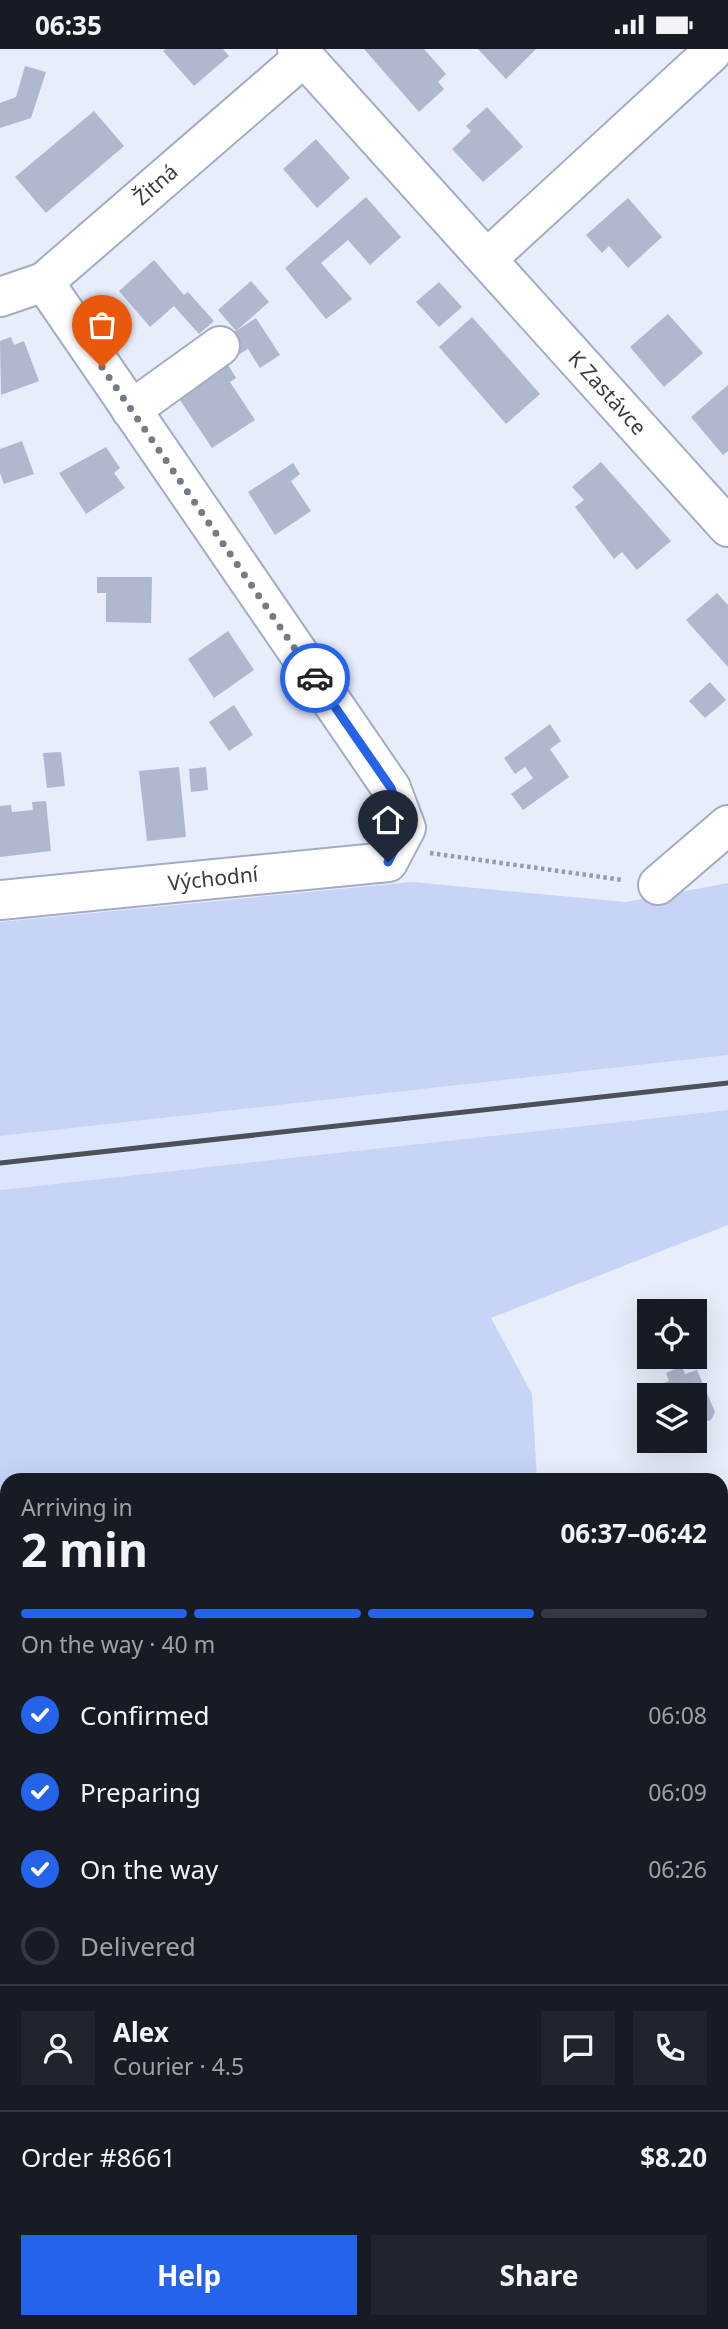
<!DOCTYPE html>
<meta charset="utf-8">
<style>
body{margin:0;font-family:"Noto Sans",sans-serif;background:#20242c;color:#f1f3f6;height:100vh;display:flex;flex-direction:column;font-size:26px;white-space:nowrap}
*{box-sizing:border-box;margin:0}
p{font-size:23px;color:#9ea1a6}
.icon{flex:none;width:38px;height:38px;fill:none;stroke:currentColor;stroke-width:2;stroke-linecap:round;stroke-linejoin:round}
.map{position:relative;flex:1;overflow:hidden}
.sheet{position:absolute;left:0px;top:1424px;width:728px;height:856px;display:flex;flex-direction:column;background:#171b24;border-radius:21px 21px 0 0;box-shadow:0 7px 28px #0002}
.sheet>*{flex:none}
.tools{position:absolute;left:637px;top:1250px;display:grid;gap:14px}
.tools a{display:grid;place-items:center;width:70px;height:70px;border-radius:0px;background:#171b24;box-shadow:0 7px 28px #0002;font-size:35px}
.pin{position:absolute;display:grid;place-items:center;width:60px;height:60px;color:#fff;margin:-72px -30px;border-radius:50% 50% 50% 0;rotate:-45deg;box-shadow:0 0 7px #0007}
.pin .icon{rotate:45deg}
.courier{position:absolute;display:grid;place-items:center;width:70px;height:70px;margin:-35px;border:5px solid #2563eb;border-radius:50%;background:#fff;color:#222;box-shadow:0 2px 9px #0007}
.summary em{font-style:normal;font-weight:700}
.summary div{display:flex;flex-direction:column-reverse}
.summary{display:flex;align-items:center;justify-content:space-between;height:119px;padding:0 21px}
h1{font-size:46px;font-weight:700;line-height:52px}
.bar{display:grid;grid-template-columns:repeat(4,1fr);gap:10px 7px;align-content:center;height:84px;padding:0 21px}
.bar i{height:9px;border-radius:5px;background:#363941}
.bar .selected{background:#2563eb}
.bar p{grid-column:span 4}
.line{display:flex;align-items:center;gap:18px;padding:0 21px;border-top:2px solid #363941}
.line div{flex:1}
.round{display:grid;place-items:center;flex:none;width:74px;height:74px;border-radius:0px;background:#20242c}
ol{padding:0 21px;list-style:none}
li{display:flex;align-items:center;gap:21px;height:77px}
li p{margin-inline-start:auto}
li .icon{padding:7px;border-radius:50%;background:#2563eb;color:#fff;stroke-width:4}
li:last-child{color:#9ea1a6}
li i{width:38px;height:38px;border:4px solid #363941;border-radius:50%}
.primary-button{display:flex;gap:14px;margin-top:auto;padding:14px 21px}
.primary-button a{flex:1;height:80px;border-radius:0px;background:#2563eb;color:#fff;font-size:28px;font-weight:700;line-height:80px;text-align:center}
.primary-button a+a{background:#20242c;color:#f1f3f6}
.status{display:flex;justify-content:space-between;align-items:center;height:49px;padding:0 35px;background:#171b24;direction:ltr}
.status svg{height:19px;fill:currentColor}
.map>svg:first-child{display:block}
.built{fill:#dce5fe}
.green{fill:#c7d4f6}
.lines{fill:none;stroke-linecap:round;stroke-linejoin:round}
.stream{stroke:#899acd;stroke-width:10}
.building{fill:#afb8cf}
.minor-casing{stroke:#a4acc3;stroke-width:42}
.path{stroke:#979ca8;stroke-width:4.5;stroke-dasharray:3.5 3.5;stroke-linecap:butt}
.minor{stroke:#fff;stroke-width:38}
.rail{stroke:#4c5059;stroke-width:5}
.done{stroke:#757a85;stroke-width:7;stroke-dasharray:0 12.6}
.route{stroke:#2563eb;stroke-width:9}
.labels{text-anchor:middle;stroke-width:7;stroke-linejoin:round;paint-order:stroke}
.street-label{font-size:21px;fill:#383c45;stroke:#fff}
</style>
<div class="status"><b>06:35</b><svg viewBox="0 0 49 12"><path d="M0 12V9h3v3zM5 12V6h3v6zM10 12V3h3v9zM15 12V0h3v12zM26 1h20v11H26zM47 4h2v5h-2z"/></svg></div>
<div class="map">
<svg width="728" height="2280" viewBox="0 0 728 2280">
<rect width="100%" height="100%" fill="#e7edfb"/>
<g class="built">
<polygon points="728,1006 728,1061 0,1141 0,1087"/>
<polygon points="728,1910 728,2280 320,2280 328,2273 721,2273 721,1916"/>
</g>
<g class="green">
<polygon points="412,833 626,853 728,834 728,1006 0,1087 0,873"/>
<polygon points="728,1061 728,1176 491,1269 532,1345 537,1431 7,1432 7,2273 135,2273 127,2280 0,2280 0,1141"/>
<polygon points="728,1547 728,1742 721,1748 721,1549"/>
</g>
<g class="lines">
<g class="stream">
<polyline points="721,1831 728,1825"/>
<polyline points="224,2280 232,2273"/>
</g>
</g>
<g class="building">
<polygon points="166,0 223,0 229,7 194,37 163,2"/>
<polygon points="364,0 424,0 446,25 438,33 444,40 419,63"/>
<polygon points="478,0 536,0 506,30"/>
<polygon points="25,17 46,23 31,69 0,79 0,54 16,48"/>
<polygon points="487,58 523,98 483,133 452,100 471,82 466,77"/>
<polygon points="94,62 124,97 46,164 15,128"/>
<polygon points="316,90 350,129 317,159 283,120"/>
<polygon points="366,148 401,188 370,216 348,191 321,214 352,250 326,270 285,219"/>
<polygon points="628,149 662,188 628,219 609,197 602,204 586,186"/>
<polygon points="154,211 184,246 188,243 214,272 199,285 174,257 150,278 119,242"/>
<polygon points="251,232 269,253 236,282 218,261"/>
<polygon points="439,233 462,258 439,278 416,253"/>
<polygon points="668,265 703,304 664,338 630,298"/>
<polygon points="472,268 540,345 506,375 439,298"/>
<polygon points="256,269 280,306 260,319 248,300 230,311 219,293"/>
<polygon points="11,288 14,296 24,292 39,332 1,346 0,292"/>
<polygon points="227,314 236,329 230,333 255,371 212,399 176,345"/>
<polygon points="728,336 728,402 723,406 691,368"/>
<polygon points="22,392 34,425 4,435 0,424 0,400"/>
<polygon points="106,398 120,419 114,424 125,439 86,465 59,424"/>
<polygon points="601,413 671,492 637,521 622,503 614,510 575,458 584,451 572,438"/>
<polygon points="293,414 300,425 291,432 311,462 275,486 248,443"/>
<polygon points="97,528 152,528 151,574 106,573 106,544 97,544"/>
<polygon points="717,544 728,556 728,618 686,571"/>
<polygon points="228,582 254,621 214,649 188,610"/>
<polygon points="710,633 726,651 705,669 689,652"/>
<polygon points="234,656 253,686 229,702 209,673"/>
<polygon points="550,675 561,692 550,700 569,728 523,761 511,745 533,729 525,718 515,725 504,709"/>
<polygon points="61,703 65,737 47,739 43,704"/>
<polygon points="179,718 186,788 147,792 139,722"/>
<polygon points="206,718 208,741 191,743 189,720"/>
<polygon points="46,752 51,802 0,808 0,757 11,756 12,763 33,761 32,753"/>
<polygon points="682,1317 685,1325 697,1321 715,1363 711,1371 695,1375 695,1346 651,1346 648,1339 669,1332 666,1324"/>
<polygon points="649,1347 649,1355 643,1357 641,1350"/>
<polygon points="337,2273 408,2273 411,2276 406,2280 330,2280"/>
<polygon points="674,2273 695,2273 699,2280 659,2280"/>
</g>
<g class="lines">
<defs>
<g id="minor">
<polyline points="297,0 728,478"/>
<polyline points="487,210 711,4"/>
<polyline points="0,248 44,233 304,8"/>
<polyline points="131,361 220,297"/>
<polyline points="658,836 728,776"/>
<polyline points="0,851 388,813 406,779 391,739 44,233"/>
<polyline points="721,2072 728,2069"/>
<polyline points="464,2280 472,2273"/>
</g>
</defs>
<use href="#minor" class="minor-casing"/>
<g class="path">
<polyline points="430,804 623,831"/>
<polyline points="0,1526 7,1525"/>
<polyline points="721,1571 728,1569"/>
<polyline points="721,1608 728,1603"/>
<polyline points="721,1797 728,1791"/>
<polyline points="721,1897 728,1890"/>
<polyline points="0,2171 7,2168"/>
<polyline points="168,2280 176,2273"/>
<polyline points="297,2280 305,2273"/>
</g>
<use href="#minor" class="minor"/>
<polyline class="rail" points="0,1114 728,1034"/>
</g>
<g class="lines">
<polyline class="done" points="102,318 315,629"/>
<polyline class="route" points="315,629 391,739 405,779 388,813"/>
</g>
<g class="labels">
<g class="street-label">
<text transform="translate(156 136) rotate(-41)" y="7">Žitná</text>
<text transform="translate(607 344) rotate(48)" y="7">K Zastávce</text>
<text transform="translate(213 830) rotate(-6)" y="7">Východní</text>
</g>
</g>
</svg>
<div class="tools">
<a><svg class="icon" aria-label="locate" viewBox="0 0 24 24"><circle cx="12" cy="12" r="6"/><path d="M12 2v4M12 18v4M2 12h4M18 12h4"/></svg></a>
<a><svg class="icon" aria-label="layers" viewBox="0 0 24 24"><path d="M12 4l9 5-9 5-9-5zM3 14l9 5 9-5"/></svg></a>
</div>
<div class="pin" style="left:102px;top:318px;background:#ea580c"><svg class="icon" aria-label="bag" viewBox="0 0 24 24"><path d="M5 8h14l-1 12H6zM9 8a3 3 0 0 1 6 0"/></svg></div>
<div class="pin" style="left:388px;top:813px;background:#1f2937"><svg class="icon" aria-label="home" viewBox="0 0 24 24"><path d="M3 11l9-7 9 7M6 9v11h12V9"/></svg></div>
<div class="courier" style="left:315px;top:629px"><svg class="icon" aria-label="car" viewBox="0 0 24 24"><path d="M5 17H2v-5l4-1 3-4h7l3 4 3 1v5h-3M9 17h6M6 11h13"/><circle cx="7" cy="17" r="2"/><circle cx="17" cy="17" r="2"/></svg></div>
<section class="sheet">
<div class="summary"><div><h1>2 min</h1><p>Arriving in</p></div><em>06:37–06:42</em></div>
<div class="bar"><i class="selected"></i><i class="selected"></i><i class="selected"></i><i></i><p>On the way · 40 m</p></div>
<ol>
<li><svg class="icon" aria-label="check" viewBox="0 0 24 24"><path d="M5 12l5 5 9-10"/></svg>Confirmed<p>06:08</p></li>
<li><svg class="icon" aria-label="check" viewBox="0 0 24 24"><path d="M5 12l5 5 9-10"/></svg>Preparing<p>06:09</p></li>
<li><svg class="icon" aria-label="check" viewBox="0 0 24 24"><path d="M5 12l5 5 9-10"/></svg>On the way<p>06:26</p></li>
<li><i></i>Delivered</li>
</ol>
<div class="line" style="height:126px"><a class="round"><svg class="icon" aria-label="person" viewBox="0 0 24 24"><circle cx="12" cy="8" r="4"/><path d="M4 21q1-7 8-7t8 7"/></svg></a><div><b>Alex</b><p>Courier · 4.5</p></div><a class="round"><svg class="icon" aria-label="chat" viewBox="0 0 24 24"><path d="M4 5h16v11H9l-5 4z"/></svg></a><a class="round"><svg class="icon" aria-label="phone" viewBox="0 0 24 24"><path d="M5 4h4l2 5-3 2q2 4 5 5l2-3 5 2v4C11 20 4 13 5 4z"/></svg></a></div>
<div class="line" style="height:91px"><div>Order #8661</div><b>$8.20</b></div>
<div class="primary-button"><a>Help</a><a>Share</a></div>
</section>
</div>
